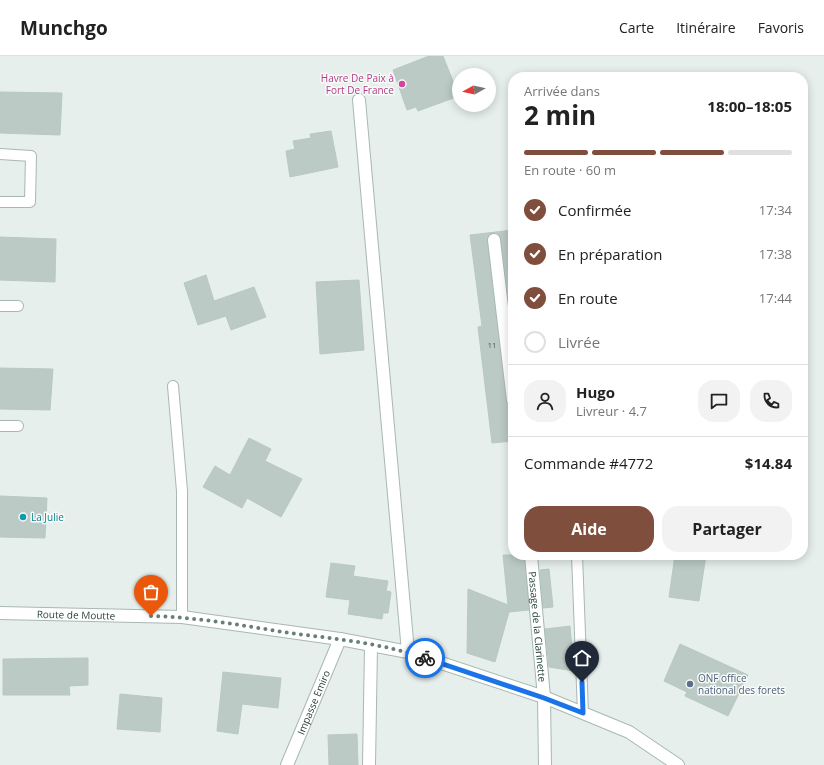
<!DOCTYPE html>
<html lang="fr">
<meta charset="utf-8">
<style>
body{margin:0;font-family:"Open Sans",sans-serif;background:#f2f2f2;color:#222;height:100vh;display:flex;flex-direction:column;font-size:15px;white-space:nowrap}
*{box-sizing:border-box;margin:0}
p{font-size:13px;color:#767676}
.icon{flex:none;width:22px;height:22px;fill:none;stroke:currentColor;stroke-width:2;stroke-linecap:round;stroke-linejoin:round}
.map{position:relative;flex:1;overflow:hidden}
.details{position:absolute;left:508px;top:16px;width:300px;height:488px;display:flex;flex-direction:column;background:#fff;border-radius:16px;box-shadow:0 2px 10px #0003}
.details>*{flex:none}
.needle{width:26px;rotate:262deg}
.buttons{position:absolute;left:452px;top:12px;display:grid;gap:8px}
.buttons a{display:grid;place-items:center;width:44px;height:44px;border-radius:50%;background:#fff;box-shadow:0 2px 10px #0003;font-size:20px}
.pin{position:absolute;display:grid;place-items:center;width:34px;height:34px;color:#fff;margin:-41px -17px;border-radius:50% 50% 50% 0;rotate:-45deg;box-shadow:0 0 4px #0007}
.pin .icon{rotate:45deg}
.courier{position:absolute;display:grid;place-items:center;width:40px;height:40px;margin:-20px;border:3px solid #1a73e8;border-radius:50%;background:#fff;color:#222;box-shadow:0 1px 5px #0007}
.overview em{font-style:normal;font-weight:700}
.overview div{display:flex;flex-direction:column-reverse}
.overview{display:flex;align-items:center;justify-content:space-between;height:68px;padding:0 16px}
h1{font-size:26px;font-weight:700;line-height:30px}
.bar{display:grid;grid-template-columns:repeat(4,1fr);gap:6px 4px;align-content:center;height:48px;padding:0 16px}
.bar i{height:5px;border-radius:3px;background:#e0e0e0}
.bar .active{background:#804e3d}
.bar p{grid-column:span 4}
.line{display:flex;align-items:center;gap:10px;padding:0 16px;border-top:1px solid #e0e0e0}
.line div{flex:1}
.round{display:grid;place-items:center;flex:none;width:42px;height:42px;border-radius:16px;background:#f2f2f2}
ol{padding:0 16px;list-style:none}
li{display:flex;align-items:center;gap:12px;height:44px}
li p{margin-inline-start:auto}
li .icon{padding:4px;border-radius:50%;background:#804e3d;color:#fff;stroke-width:4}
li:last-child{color:#767676}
li i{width:22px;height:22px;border:2px solid #e0e0e0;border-radius:50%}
.action{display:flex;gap:8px;margin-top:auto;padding:8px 16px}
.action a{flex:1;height:46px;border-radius:16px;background:#804e3d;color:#fff;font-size:16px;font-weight:700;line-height:46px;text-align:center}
.action a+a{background:#f2f2f2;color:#222}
header{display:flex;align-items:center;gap:24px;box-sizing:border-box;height:56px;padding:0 20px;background:#fff;border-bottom:1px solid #e0e0e0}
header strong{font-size:19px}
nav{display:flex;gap:22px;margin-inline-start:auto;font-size:14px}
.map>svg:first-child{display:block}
.building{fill:#bbcac4;stroke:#b8c9c2}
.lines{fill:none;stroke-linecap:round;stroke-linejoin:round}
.service-casing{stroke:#a8b8b2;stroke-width:12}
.minor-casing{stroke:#a8b8b2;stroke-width:14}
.tertiary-casing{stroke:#a8b8b2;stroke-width:14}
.service{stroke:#fff;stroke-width:10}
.minor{stroke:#fff;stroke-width:12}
.tertiary{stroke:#fff;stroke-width:12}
.done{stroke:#687f78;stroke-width:4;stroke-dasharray:0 7.2}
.route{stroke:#1a73e8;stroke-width:5}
.hotel-dot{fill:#d1479c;stroke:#f7fbf9;stroke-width:1.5}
.culture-dot{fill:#0f9aa8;stroke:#f7fbf9;stroke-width:1.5}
.service-dot{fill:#5c6f8a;stroke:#f7fbf9;stroke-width:1.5}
.labels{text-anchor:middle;stroke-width:3;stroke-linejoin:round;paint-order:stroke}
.number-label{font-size:8px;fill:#4a645c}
.hotel-label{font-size:10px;fill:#b23c85;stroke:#f7fbf9;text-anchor:end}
.culture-label{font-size:10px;fill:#0d838f;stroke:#f7fbf9;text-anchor:start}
.street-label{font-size:10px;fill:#24423a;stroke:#f7fbf9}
.service-label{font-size:10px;fill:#4e5e75;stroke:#f7fbf9;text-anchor:start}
</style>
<header>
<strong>Munchgo</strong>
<nav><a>Carte</a><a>Itinéraire</a><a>Favoris</a></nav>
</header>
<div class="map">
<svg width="824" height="709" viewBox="0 0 824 709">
<rect width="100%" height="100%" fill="#e6efeb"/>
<g class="building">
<polygon points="429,0 443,0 459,40 418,55 416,51 407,54 393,14"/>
<polygon points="0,36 62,37 60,79 0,77"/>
<polygon points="331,75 338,111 290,121 286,95 295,93 293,85 311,82 310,78"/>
<polygon points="513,174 513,280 501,183 497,177 493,177 489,178 487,184 506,345 507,349 513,351 513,385 492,387 478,271 482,270 470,179"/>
<polygon points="0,181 56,183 55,226 0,224"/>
<polygon points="206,219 214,245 254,231 266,261 231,274 226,260 198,269 184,227"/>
<polygon points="359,224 364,294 320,298 316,226"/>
<polygon points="0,312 53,313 50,354 0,353"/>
<polygon points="249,382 271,393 265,405 302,423 281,461 247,442 242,452 203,431 215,410 230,419"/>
<polygon points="0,440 47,442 45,482 0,481"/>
<polygon points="503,499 524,499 529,554 509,556 495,606 467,597 468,533 508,549"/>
<polygon points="675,499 706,499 699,545 669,541"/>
<polygon points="331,507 355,510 353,520 388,525 386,535 391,536 388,557 383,557 382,563 348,558 350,544 326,541"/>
<polygon points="549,513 553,551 543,552 540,514"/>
<polygon points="570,570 574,615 549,611 545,573"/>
<polygon points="680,588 748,619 728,660 685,640 687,636 664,625"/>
<polygon points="88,602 88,629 69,630 70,639 3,639 3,603"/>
<polygon points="223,616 281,622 278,652 242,648 238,678 217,675"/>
<polygon points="120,638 162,642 160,676 117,673"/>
<polygon points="357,678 358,709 329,709 328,679"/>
</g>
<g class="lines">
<defs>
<g id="service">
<polyline points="0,98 31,100 30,146 0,146"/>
<polyline points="0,250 18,250"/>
<polyline points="173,330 182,435 182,561"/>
<polyline points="0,370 18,370"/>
<polyline points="577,499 583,657"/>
</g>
<g id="minor">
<polyline points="359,44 408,596"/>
<polyline points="494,184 513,344"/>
<path id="s1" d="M531,499L544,641L545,709"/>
<path id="s2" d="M287,709L340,583"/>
<polyline points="369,709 371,590"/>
</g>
<g id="tertiary">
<path id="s3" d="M0,557L182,561L340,583L408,596L544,641L629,676L678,709"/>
</g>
</defs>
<use href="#service" class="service-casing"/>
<use href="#minor" class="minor-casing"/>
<use href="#tertiary" class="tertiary-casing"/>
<use href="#service" class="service"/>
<use href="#minor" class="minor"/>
<use href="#tertiary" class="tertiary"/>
</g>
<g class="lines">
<path class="done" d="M151,560C198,561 244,570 290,577C335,583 382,587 425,602"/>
<polyline class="route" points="425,602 544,642 583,657 582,626"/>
</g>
<circle class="hotel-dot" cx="402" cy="28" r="4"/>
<circle class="culture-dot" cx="23" cy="461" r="4"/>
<circle class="service-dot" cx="690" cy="628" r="4"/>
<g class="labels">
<g class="number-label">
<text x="492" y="292">11</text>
</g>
<g class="hotel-label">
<text x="394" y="26">Havre De Paix à<tspan x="394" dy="12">Fort De France</tspan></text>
</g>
<g class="culture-label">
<text x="31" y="465">La Julie</text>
</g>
<g class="street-label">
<text dy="4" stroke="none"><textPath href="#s3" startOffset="76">Route de Moutte</textPath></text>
<text dy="4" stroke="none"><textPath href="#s1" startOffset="72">Passage de la Clarinette</textPath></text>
<text dy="4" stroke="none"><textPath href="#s2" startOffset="68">Impasse Emiro</textPath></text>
</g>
<g class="service-label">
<text x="698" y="626">ONF office<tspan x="698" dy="12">national des forets</tspan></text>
</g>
</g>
</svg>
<div class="buttons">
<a><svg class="needle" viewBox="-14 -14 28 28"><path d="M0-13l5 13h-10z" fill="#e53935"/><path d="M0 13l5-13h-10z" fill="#767676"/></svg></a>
</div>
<div class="pin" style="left:151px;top:560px;background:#ea580c"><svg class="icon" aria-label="bag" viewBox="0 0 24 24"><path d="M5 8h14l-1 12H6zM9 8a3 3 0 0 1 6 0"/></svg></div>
<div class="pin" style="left:582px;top:626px;background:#1f2937"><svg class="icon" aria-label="home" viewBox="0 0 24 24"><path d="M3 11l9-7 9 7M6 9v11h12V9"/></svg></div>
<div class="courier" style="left:425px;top:602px"><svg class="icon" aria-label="bike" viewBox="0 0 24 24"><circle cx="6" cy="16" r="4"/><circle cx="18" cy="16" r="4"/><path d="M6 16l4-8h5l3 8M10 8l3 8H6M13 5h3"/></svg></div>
<section class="details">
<div class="overview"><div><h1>2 min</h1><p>Arrivée dans</p></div><em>18:00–18:05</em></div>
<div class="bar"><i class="active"></i><i class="active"></i><i class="active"></i><i></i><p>En route · 60 m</p></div>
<ol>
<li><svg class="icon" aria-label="check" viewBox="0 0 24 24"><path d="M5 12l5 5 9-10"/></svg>Confirmée<p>17:34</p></li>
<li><svg class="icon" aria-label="check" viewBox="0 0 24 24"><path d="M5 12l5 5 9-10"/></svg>En préparation<p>17:38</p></li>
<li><svg class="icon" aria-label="check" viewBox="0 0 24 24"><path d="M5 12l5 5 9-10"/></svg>En route<p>17:44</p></li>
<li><i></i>Livrée</li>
</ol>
<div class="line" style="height:72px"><a class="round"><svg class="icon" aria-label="person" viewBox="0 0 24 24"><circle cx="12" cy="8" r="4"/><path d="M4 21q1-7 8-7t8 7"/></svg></a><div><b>Hugo</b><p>Livreur · 4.7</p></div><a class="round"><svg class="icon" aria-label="chat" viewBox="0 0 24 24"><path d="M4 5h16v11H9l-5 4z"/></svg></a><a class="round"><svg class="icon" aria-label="phone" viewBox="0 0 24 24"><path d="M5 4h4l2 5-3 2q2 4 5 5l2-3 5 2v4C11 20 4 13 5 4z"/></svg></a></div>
<div class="line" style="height:52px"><div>Commande #4772</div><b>$14.84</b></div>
<div class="action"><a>Aide</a><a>Partager</a></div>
</section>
</div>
